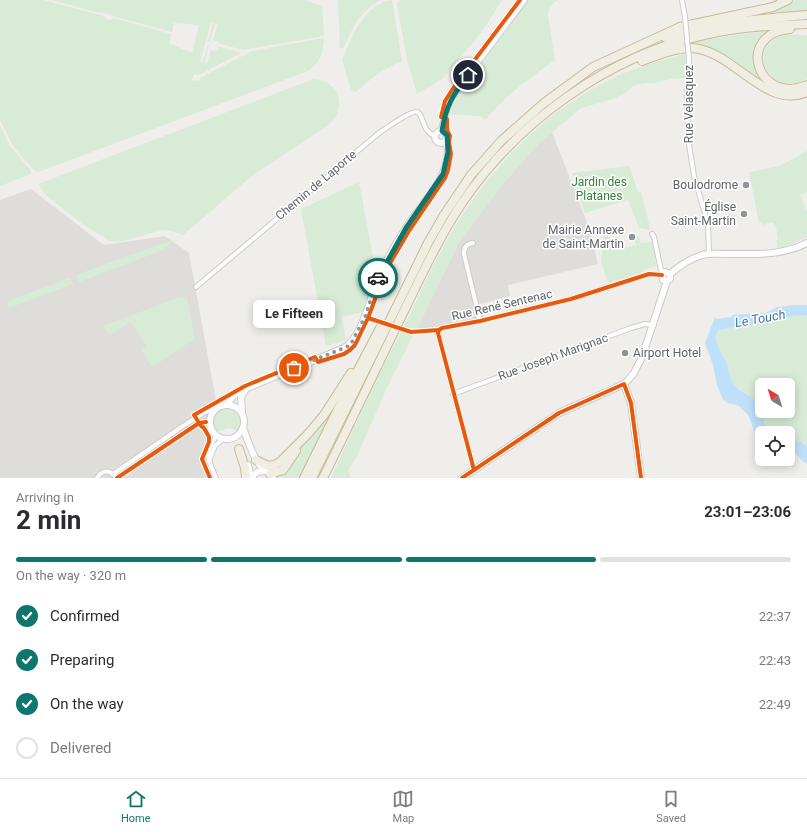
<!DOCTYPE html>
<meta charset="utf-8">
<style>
body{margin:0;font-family:Roboto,sans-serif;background:#f7f7f7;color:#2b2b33;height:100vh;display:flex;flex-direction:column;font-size:15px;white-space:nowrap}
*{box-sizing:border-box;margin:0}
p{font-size:13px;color:#7c7c81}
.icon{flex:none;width:22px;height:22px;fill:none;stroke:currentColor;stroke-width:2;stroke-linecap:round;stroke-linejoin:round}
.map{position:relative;height:478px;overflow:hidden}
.panel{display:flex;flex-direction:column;background:#fff;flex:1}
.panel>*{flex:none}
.needle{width:26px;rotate:322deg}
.buttons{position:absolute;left:755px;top:378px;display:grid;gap:8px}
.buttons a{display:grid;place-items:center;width:40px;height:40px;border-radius:6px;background:#fff;box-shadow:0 2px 10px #0003;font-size:20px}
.pin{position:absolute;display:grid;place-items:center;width:34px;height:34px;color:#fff;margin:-17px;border:2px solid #fff;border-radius:50%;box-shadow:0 1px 4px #0007}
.courier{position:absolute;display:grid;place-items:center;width:40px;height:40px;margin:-20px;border:3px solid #0f766e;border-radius:50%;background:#fff;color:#222;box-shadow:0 1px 5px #0007}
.bubble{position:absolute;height:28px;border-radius:6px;background:#fff;box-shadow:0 2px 10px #0003;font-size:13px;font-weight:700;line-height:28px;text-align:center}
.head em{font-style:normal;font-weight:700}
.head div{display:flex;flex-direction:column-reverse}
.head{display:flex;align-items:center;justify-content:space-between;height:68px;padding:0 16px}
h1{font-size:26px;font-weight:700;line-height:30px}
.bar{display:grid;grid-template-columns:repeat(4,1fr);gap:6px 4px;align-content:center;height:48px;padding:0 16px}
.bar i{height:5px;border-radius:3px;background:#e1e1e2}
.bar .current{background:#0f766e}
.bar p{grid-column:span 4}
ol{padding:0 16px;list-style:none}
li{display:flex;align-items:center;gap:12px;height:44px}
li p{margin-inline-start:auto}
li .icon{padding:4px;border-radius:50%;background:#0f766e;color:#fff;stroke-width:4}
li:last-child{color:#7c7c81}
li i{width:22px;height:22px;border:2px solid #e1e1e2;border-radius:50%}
.tab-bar{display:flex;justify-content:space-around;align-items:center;height:56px;border-top:1px solid #e1e1e2;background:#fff;font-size:11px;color:#7c7c81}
.tab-bar a{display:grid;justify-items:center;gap:2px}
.tab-bar .current{color:#0f766e}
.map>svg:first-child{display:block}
.industrial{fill:#dfddda}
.green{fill:#d8ebd6;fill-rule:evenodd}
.water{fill:#bfe0f9}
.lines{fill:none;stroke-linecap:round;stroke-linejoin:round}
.street-casing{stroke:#cbcccc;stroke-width:6}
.secondary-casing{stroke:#cacacb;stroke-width:8}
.highway-casing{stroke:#c8b996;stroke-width:10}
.street{stroke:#fdfcfc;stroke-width:4}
.secondary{stroke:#fdfcfc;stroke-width:6}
.highway{stroke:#f0ede3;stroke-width:8}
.street-bridge-casing{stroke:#cbcccc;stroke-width:6;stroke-linecap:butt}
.street-bridge{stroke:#fdfcfc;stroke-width:4}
.cycleway-casing{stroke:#fff;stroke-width:6}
.cycleway{stroke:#e8590c;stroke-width:4}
.done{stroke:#919496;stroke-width:4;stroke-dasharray:0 7.2}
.route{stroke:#0f766e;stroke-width:5}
.poi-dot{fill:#919496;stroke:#fff;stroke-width:1.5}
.labels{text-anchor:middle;stroke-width:3;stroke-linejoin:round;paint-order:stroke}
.street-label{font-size:12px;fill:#5f6368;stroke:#fff}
.park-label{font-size:12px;fill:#348238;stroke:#fff}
.poi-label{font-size:12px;fill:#5f6368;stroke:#fff;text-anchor:end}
.water-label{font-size:13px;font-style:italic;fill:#4174aa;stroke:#fff}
</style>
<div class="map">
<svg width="807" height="478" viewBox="0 0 807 478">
<rect width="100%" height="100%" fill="#efeeea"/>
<g class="industrial">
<polygon points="552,132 588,225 598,264 508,285 510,296 480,304 483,317 437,327 417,329 458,244 500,187 536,146"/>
<polygon points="31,189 104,245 165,236 189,253 217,406 211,412 208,422 213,438 209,461 216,478 0,478 0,200"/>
</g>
<g class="green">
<path d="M0,0H43L104,16L106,19L110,20L113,18L171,34L169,43L192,53L199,26L191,24L174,23L172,32L112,16L111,14L96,12L52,0H305L322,6L324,36L243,50L221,44L219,42L213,40L218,24L215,23L210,42L208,41L213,23L211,22L200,62H203L208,44H209L205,63H207L211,50L215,51L219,47L241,53L199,75L194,74L192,80L199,81L200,78L252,51L324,38C323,53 321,62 308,71L38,172L33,169L13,146L0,120Z"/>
<path d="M338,0H380C359,13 353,26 344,47L340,49Z"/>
<path d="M392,0L402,61C384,68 370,79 356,92L351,90L342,60C352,38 363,4 392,0Z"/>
<polygon points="400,0 502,0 483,30 443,78 417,94 408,64 397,4"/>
<path d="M529,0H559C552,2 549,8 548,15L555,60C530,78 506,95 486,119L479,116L450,114L456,98Z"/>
<polygon points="796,0 807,0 807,11 772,12"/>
<path d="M770,31C754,45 751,57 760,77L756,78L734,61L716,51L692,44L693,42L735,35Z"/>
<path d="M807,35V79C771,98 745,51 779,37C787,33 799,35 807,35Z"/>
<path d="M685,54L686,78L671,79L654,83H644L633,86L627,92L613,99L581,108L536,146L500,187L458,244L417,329L404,327C420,293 436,257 456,225C496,161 552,105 622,74C642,65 664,60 685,54Z"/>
<path d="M314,79C334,81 345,97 336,116C333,121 329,125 324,128L254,174L183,235L171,231L163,230L123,241L115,242L108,240L81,223L46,195L38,184Z"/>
<polygon points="0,126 10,146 31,171 31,174 0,186"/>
<polygon points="807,151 807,192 800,195 807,212 807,237 783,248 778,249 776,240 778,240 776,227 773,222 762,225 762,223 759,223 749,172 780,166"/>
<polygon points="629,166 638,192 641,191 650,228 649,230 639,228 628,200 585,213 572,173"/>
<polygon points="359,182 376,273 362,312 342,317 346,340 326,346 301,209"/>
<polygon points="609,235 612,250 636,245 634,237 639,236 641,243 652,242 654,246 656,266 645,269 643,272 608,283 601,261 603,237"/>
<polygon points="176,240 161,251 79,282 76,275 161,244"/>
<polygon points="70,278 73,284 9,308 7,302 8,301"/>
<polygon points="180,297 187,297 195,339 152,367 141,350 147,346 130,322 110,335 103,326"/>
<path d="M795,315H807V447L801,442L788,438V433H769C763,424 764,413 758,404C752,395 741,392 734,384C729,378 730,371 727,364C723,354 711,341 719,330L734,326L764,323ZM762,385H788V411H762Z"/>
<polygon points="402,331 414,334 385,392 356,458 348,470 351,478 331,478 378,376"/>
<polygon points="333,406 336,407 300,478 278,478 278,476 282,475 288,470 304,444"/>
<path d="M226,407C240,409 243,419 238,431L229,428L217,432C208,422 214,410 226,407Z"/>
</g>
<g class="water">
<path d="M792,305H807V315C791,314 778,320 763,323C749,326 734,326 719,330C711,341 723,354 727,364C730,371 729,378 734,384C741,393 752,395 758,404C764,413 763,424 769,433H762V447L757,440L749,416L739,406L728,403L723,400L717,385L713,365L705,343L715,317L717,319L732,317V315L765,313L777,307H782Z"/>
<path d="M788,438L801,442L807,447V464C799,460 798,452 788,450Z"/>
</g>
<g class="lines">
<defs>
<g id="street">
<polyline points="682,0 685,17"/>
<polyline points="689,59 687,94 688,138 694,176 708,224 709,254"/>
<polyline points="652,234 654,237 661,270 663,274"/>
<path d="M473,243C466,244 464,247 464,254L480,321"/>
<path d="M196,287L379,133C385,129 411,110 417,112C424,114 421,131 435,136"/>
<polyline points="453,394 631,328 645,324 654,325"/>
<polyline points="209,461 215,446 223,439"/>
<polyline points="474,470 438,333 439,330 442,328 480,321 571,299 649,274 662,275"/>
<polyline points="113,474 183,426 205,412 217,408"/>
<path d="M97,478C101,471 108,469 114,475"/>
<polyline points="117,478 199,423 210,423"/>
<path d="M216,478C208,459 204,455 216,436"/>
</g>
<g id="secondary">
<polyline points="442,131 446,111 452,96 524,0"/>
<circle cx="441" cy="137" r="6"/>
<polyline points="667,281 663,280 662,275 665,272 670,274"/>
<polyline points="624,384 631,403 641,478"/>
<circle cx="227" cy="422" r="17"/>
<path d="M227,405L233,396L240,391L344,348C360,339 368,307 374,290C382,268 393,247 406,228C421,204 447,181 448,152C448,148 447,144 446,140"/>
<polyline points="242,413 241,397 246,389"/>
<path d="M243,428C248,440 251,453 259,464C263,470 269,472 273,478"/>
<polyline points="248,465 251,478"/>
<polyline points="251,478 257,472 264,471"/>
<path d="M462,478L559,413L611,390L624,384L628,380L634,373L642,357L667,281L670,279V274C679,266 690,259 702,255C710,253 720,254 729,254C758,254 780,256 807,243"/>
</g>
<g id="highway">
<path d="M790,29C734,34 758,106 807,85"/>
<path d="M666,38C712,22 759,19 807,15"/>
<path d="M642,61C658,55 675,48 692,48C733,50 766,111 807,92"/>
<polyline points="239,449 245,468 246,478"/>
<polyline points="256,460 268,466 274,465 280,462 307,435 324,415 351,373"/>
<polyline points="270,474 283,470 296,451"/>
<polyline points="304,478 348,389 380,328"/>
<polyline points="312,478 428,243 444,215 471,175 501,141 544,103 593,67 680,27 773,7 788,0"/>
<path d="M323,478C351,422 378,364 406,307C423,272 440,236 462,203C517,122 608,56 704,35C738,27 772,25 807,24"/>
</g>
</defs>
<use href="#street" class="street-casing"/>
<use href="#secondary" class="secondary-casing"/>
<use href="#highway" class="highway-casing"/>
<use href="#street" class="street"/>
<use href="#secondary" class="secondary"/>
<use href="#highway" class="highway"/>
<defs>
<polyline id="street-bridge" points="685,17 689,59"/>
</defs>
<use href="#street-bridge" class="street-bridge-casing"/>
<use href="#street-bridge" class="street-bridge"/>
<defs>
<g id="cycleway">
<polyline points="368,318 411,332 439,330 442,328 480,321 571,299 649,274 662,275"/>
<polyline points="439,330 438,333 474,470"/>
<polyline points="117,478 199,423 206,422"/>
<polyline points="210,478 202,459 209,442 209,437 204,428 201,426 194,415 245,386 315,357 318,362 344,354 350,350 355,345 368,318 386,270 409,231 445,178 448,170 451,154 449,142 450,136 447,130 447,119 441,117 445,101 452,90 520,0"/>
<polyline points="462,478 559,413 624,384 631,403 641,478"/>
</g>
</defs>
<use href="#cycleway" class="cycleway-casing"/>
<use href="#cycleway" class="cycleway"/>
</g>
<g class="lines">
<polyline class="done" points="294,368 349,346 352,342 365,317 378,278"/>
<path class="route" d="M378,278L406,228L443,174L448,152L447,135L442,131C446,105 453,95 468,75"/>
</g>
<g class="poi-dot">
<circle cx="746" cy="185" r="4"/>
<circle cx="744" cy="214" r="4"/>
<circle cx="632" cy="237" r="4"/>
<circle cx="625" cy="353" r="4"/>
</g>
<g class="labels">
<g class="street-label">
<text transform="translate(689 104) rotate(-90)" y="4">Rue Velasquez</text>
<text transform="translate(316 185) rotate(-40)" y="4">Chemin de Laporte</text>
<text transform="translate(502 305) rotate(-13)" y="4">Rue René Sentenac</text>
<text transform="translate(553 357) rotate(-20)" y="4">Rue Joseph Marignac</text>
</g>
<g class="park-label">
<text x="599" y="186">Jardin des<tspan x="599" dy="14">Platanes</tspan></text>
</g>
<g class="poi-label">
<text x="738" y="189">Boulodrome</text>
<text x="736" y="211">Église<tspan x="736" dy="14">Saint-Martin</tspan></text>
<text x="624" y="234">Mairie Annexe<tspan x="624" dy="14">de Saint-Martin</tspan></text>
<text x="633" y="357" text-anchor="start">Airport Hotel</text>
</g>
<g class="water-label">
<text transform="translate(760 318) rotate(-10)" y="5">Le Touch</text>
</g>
</g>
</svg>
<div class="buttons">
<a><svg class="needle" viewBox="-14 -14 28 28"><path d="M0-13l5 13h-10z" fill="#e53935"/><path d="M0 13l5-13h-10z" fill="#7c7c81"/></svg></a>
<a><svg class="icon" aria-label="locate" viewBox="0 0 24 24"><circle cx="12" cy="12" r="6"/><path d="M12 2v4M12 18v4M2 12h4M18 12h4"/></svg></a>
</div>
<div class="pin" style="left:294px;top:368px;background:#ea580c"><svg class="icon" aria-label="bag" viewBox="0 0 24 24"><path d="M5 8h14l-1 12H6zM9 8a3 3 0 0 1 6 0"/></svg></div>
<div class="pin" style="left:468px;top:75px;background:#1f2937"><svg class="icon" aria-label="home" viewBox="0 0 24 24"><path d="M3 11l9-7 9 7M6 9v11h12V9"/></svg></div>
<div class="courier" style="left:378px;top:278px"><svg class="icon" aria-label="car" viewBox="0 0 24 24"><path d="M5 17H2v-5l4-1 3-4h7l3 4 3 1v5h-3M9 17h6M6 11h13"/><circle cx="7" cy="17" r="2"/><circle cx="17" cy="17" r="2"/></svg></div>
<div class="bubble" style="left:253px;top:300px;width:82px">Le Fifteen</div>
</div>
<section class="panel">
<div class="head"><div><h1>2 min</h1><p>Arriving in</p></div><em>23:01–23:06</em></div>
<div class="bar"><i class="current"></i><i class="current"></i><i class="current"></i><i></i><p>On the way · 320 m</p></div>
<ol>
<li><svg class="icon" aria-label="check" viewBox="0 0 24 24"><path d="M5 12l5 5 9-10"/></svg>Confirmed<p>22:37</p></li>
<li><svg class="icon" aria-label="check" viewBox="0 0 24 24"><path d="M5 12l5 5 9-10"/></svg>Preparing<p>22:43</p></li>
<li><svg class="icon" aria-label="check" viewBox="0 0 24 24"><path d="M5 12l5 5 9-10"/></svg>On the way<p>22:49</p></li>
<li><i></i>Delivered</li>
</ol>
</section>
<nav class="tab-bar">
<a class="current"><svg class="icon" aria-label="home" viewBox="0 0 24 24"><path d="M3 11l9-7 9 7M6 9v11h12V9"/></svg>Home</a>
<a><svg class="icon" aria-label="map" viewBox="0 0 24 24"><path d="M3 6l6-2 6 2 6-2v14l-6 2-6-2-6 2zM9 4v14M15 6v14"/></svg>Map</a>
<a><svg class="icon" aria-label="saved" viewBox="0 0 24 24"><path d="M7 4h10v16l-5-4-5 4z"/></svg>Saved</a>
</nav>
